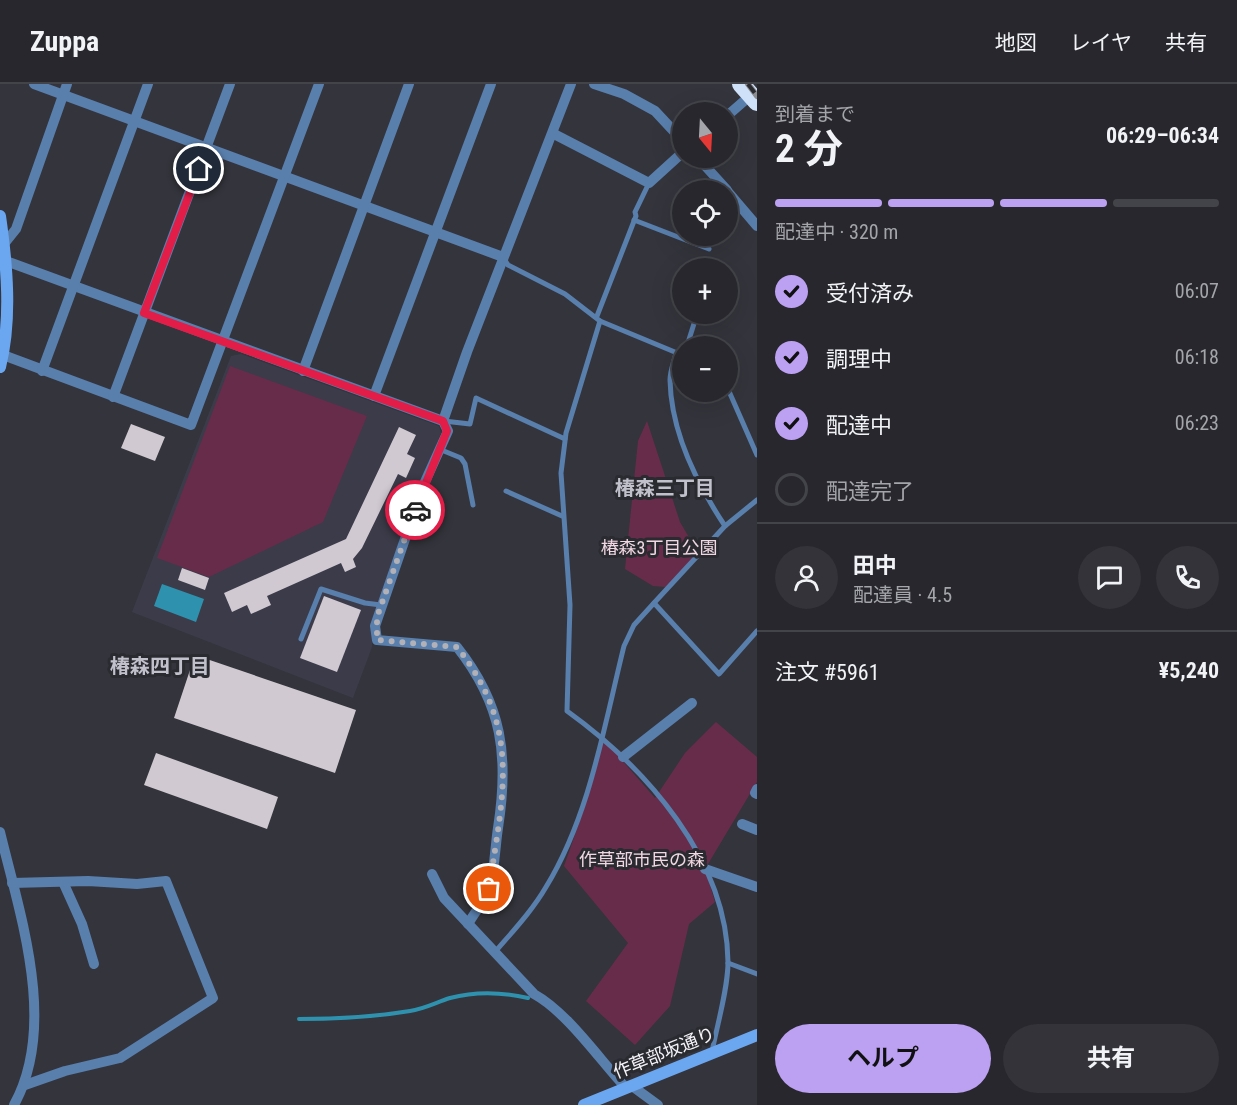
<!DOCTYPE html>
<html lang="ja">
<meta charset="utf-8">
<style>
body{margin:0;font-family:"Roboto Condensed","Noto Sans JP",sans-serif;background:#333339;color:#f1f3f6;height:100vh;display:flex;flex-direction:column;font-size:22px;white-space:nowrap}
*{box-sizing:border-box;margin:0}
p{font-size:20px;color:#a4a5aa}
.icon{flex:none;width:33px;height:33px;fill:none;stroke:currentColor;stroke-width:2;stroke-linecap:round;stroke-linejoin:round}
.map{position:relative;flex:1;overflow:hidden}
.drawer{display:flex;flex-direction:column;background:#27272d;width:480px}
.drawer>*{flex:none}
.needle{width:39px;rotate:162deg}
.controls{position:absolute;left:672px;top:18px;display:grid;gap:12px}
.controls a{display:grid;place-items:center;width:66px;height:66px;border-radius:50%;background:#27272d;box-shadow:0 6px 24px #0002,0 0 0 2px #434449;font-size:30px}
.pin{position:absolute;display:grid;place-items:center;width:51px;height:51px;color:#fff;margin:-26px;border:3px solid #fff;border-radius:50%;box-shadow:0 2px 6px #0007}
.courier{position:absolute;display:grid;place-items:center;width:60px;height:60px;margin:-30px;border:4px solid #e11d48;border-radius:50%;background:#fff;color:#222;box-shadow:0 2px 8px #0007}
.overview em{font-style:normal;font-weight:700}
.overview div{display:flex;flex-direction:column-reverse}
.overview{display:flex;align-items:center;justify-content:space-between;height:102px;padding:0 18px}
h1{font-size:39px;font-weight:700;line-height:45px}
.bar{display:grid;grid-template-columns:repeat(4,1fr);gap:9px 6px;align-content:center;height:72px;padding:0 18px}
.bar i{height:8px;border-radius:4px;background:#434449}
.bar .current{background:#bca0f2}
.bar p{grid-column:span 4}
.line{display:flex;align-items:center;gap:15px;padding:0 18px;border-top:2px solid #434449}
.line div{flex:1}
.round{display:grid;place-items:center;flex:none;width:63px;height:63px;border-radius:32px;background:#333339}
ol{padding:0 18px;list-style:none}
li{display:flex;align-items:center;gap:18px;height:66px}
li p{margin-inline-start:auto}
li .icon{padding:6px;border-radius:50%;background:#bca0f2;color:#111;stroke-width:4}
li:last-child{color:#a4a5aa}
li i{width:33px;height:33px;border:3px solid #434449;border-radius:50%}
.action{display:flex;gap:12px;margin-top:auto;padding:12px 18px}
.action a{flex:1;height:69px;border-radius:36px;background:#bca0f2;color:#111;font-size:24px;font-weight:700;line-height:69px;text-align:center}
.action a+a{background:#333339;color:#f1f3f6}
header{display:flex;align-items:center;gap:36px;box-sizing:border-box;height:84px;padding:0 30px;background:#27272d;border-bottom:2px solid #434449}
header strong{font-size:28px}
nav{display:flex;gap:33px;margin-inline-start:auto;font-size:21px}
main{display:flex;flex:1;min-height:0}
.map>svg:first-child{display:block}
.built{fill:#3c3b49}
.green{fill:#672c4a}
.water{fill:#2e92af}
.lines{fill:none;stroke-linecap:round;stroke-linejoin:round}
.stream{stroke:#2e92af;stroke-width:4}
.building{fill:#d0c9d2}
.lane{stroke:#597fad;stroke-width:5}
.street{stroke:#597fad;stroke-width:10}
.secondary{stroke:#6ba7f1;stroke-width:12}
.highway{stroke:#cfe1f8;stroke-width:18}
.rail-casing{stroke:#8c8c93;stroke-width:6}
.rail{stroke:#2a2a31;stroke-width:4;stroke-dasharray:11;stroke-linecap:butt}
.done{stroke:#b1b1b7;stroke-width:6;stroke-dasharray:0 10.8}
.route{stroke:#e11d48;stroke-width:8}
.labels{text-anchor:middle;stroke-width:6;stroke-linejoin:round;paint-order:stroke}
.park-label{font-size:18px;fill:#f0d7e1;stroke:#2a2a31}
.street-label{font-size:18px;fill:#f4f4f9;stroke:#2a2a31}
.neighbourhood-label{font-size:20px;font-weight:bold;fill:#c1c1cb;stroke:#2a2a31}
</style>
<header>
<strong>Zuppa</strong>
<nav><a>地図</a><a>レイヤ</a><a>共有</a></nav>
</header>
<main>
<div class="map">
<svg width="757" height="1021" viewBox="0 0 757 1021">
<rect width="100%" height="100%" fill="#34343c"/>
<polygon class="built" points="241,270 439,342 441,349 372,539 372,563 353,614 132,528 231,272"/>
<g class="green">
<polygon points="230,282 367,332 323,438 209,493 157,474"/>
<polygon points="647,337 680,438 698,469 666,503 653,502 625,485 638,357"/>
<polygon points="716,638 757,673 757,698 705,785 715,818 689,840 670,922 635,961 586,917 628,859 564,782 584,725 601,660 606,658 655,714 685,669"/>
</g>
<polygon class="water" points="162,500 204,515 196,538 154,522"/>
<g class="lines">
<path class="stream" d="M299,935C336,935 374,933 410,927C424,925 437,918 450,914C476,907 502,908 528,914"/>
</g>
<g class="building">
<polygon points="131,340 165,353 155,377 121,364"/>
<polygon points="399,343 416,351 407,370 415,374 406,394 398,390 362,464 353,475 356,483 345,488 341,479 267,512 271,521 251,530 247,521 232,528 224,509 346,455"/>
<polygon points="182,484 209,494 205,506 178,496"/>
<polygon points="324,512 361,526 337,588 300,574"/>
<polygon points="195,571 356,626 335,689 174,634"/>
<polygon points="156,669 278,713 267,745 144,701"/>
</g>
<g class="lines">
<g class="lane">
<polyline points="634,136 709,165"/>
<polyline points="504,175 508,181 565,210 600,237 682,271"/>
<polyline points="597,232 636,132 635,128 649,99"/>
<path d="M600,237L566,349L561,389L570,521L567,627C646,684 727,775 728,878C728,905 717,941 712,968"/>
<polyline points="687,262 697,230"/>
<path d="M676,269C674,278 670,287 670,296C671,347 697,400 725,442"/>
<polyline points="728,305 757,371"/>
<polyline points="444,337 470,340 476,314 565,355"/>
<polyline points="439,365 461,374 465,380 473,421"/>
<polyline points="506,407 562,432"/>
<polyline points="654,519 719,590 757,547"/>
<polyline points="301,555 321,505 365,519 381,521"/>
<path d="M495,868C513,847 532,827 546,803C590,731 604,642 624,562L634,541L654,519L725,442L757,416"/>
<polyline points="728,879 757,890"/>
</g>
<g class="street">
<polyline points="34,0 503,173"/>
<polyline points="594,0 624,10 655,27 682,56"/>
<polyline points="728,31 751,11"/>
<polyline points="554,50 649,99 682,69"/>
<polyline points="698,74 727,106"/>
<polyline points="728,108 757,142"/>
<polyline points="4,160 16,145 67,0"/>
<path d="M6,177L443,337L448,347L424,400L375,542L377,556L457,563C503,621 509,673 498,744C495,763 495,785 489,804C485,816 475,828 468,840"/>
<polyline points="3,271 191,341 319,0"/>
<polyline points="42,287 148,0"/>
<polyline points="303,287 409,0"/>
<polyline points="374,312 491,0"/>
<polyline points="113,313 230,0"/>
<polyline points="443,337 467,268 571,0"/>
<polyline points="623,673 692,619"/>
<polyline points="757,705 755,709 757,710"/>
<polyline points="742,740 757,746"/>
<path d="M0,748C20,831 58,941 14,1021"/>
<polyline points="705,785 757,803"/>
<path d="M432,790L444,814L534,910C568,929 599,975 626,1004"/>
<polyline points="63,798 82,840 94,880"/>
<polyline points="12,799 88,797 137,800 166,797 213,914 120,974 65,987 25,1001"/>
<polyline points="632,1002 658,1021"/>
</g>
<g class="secondary">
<path d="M0,132C7,181 12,235 0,283"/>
<polyline points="584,1021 757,951"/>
</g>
<polyline class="highway" points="741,0 757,18"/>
<defs>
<polyline id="rail" points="748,0 757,12"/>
</defs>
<use href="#rail" class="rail-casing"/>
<use href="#rail" class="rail"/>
</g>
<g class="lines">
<path class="done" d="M415,426L377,533V556L457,563C522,645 503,710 489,805"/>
<polyline class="route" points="199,85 144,229 443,337 447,347 415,426"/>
</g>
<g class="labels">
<g class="park-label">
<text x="659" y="470">椿森3丁目公園</text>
<text x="642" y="782">作草部市民の森</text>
</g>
<g class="street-label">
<text transform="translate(664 969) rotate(-22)" y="6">作草部坂通り</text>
</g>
<g class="neighbourhood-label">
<text x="665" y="411">椿森三丁目</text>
<text x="160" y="589">椿森四丁目</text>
</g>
</g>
</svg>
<div class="controls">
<a><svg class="needle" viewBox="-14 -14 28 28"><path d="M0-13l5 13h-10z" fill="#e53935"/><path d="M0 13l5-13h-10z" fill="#a4a5aa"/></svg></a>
<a><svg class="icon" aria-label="locate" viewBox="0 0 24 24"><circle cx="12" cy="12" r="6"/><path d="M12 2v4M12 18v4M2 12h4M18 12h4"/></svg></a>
<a>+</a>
<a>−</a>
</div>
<div class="pin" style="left:489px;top:805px;background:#ea580c"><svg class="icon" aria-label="bag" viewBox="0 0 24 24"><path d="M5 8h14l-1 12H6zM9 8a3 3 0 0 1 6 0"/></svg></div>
<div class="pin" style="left:199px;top:85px;background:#1f2937"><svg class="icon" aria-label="home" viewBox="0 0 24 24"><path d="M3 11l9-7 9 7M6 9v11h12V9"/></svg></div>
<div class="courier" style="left:415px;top:426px"><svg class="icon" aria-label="car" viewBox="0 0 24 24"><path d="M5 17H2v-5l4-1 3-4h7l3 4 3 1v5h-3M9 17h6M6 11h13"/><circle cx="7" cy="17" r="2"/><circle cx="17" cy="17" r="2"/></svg></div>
</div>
<section class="drawer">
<div class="overview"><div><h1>2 分</h1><p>到着まで</p></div><em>06:29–06:34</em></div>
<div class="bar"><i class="current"></i><i class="current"></i><i class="current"></i><i></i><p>配達中 · 320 m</p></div>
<ol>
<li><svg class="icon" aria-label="check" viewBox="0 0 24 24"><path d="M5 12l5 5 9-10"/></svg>受付済み<p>06:07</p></li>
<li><svg class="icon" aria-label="check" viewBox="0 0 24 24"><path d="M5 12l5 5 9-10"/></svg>調理中<p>06:18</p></li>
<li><svg class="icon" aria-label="check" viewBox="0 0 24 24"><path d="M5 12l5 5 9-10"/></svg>配達中<p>06:23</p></li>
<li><i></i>配達完了</li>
</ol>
<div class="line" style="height:108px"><a class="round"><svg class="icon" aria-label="person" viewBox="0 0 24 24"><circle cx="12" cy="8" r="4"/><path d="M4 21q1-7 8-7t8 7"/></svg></a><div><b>田中</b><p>配達員 · 4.5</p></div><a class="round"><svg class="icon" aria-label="chat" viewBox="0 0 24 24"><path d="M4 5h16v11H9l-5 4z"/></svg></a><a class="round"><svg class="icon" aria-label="phone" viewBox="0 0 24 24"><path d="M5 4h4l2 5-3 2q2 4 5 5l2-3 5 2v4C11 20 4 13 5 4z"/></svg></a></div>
<div class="line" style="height:78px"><div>注文 #5961</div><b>¥5,240</b></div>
<div class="action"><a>ヘルプ</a><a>共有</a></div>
</section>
</main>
